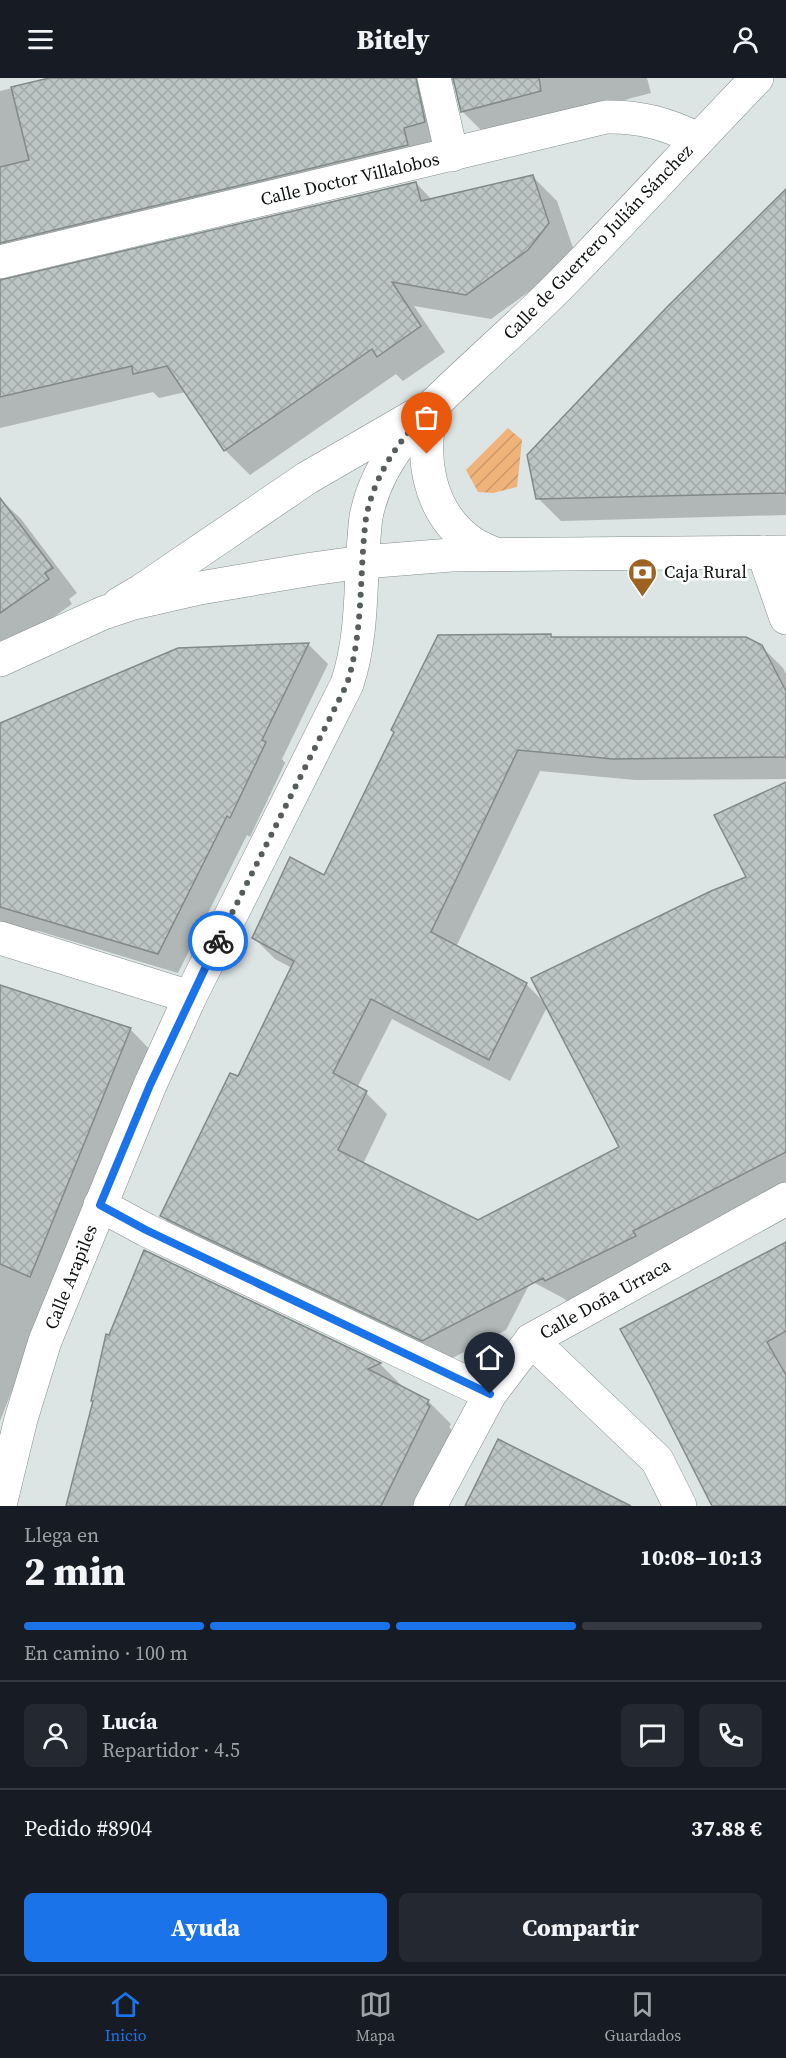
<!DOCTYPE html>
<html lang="es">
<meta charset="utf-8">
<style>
body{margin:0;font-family:"Source Serif 4",serif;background:#242831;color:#f1f3f6;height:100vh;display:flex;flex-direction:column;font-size:22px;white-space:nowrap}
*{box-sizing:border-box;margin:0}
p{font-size:20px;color:#9ea1a6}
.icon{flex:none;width:33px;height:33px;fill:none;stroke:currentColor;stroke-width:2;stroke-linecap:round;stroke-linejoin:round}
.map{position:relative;height:1428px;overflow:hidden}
.sheet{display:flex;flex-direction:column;background:#171b24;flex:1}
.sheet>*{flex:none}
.pin{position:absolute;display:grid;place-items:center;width:51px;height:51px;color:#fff;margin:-62px -26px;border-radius:50% 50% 50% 0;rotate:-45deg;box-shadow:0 0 6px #0007}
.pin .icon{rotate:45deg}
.courier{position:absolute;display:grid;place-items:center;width:60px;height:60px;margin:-30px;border:4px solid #1a73e8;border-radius:50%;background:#fff;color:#222;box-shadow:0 2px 8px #0007}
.headline em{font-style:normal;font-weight:800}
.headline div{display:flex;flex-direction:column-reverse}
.headline{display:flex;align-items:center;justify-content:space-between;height:102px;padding:0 24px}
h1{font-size:39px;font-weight:800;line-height:45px}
.bar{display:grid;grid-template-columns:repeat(4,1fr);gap:9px 6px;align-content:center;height:72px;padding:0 24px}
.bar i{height:8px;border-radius:4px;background:#363941}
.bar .on{background:#1a73e8}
.bar p{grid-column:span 4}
.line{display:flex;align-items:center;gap:15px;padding:0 24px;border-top:2px solid #363941}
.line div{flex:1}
.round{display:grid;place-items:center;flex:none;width:63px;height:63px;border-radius:9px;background:#242831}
.cta{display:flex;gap:12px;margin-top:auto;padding:12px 24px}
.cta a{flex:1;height:69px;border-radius:9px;background:#1a73e8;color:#fff;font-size:24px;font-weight:800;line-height:69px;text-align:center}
.cta a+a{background:#242831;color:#f1f3f6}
header{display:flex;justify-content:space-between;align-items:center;height:78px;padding:0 24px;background:#171b24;font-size:27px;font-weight:800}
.menu{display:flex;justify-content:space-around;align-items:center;height:84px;border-top:2px solid #363941;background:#171b24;font-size:16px;color:#9ea1a6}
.menu a{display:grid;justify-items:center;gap:3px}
.menu .on{color:#1a73e8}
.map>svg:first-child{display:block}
.garden{fill:url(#garden-furrows)}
.shadow{fill:#0003;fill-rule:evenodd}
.building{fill:url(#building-cross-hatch);stroke:#828a89;stroke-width:1.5}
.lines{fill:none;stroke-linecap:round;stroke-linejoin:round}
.street-casing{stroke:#858c8c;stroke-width:34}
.secondary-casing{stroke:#858c8c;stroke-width:34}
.street{stroke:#fff;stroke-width:33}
.secondary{stroke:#fff;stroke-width:33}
.done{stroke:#575c5c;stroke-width:6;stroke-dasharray:0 10.8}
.route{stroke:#1a73e8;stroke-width:8}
.labels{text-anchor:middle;stroke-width:5;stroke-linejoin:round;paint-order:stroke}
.street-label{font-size:18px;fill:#101313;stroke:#fff}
.poi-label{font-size:18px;fill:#101313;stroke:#fff;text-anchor:start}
</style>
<header><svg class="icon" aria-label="menu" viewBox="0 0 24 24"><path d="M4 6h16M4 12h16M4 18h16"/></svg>Bitely<svg class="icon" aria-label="person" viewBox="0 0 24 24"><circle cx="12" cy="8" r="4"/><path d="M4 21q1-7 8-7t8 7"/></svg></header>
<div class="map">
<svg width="786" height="1428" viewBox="0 0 786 1428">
<defs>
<pattern id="garden-furrows" width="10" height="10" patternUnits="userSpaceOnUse" patternTransform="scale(1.5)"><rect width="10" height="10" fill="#efb279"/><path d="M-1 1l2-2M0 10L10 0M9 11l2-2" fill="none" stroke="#cc9868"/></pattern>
<pattern id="building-cross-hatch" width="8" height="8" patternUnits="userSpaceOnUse" patternTransform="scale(1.5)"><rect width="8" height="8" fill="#bdc5c4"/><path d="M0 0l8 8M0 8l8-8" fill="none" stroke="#a1a8a8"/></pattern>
</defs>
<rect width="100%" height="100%" fill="#dce5e4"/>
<polygon class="garden" points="508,350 522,362 517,409 493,415 478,414 466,392"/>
<g class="shadow">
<polygon points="55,0 647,0 651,15 487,58 463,34 454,6 445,11 449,69 12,195 7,203 416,105 432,122 532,98 557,123 573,170 552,197 491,241 414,228 445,274 403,303 396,296 250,397 225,372 186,314 159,320 153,314 0,350 0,13"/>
<polygon points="786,113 786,437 561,443 538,420"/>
<polygon points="0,421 21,441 77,515 69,521 72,526 18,564 0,570"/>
<polygon points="309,567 328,586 282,681 285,685 250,759 247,757 178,895 35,852 33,858 0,848 0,645 178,572"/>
<path d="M761,568L783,590L786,596V701L635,702L540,693L456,869L526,906L544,924L748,799L786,705V1107L653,1175L656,1180L568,1224L563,1220L531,1203L506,1252L445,1284L183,1159L161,1137L238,1000L292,890L275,881L253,859L325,799L395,654ZM547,929L621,1070L478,1144L363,1086L387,1036L366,1015L357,1010L392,941L510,1003Z"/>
<polygon points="0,908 130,951 156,978 48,1221 0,1343"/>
<polygon points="786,1166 786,1428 713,1428"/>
<polygon points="145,1174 380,1286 402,1308 400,1309 428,1323 451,1346 449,1349 452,1352 414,1428 66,1428 67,1422 70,1420 110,1259"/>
</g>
<g class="building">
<polygon points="49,0 416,0 425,44 404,50 408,67 0,165 0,89 29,82 11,9"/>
<polygon points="453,0 539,0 541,13 461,34"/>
<polygon points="533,97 549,145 528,172 466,217 392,204 421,248 377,279 372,271 224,373 167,288 133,296 132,288 0,319 0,202 416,104 421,123"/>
<polygon points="786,111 786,415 536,421 527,377 666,230"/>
<polygon points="0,420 53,490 45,495 49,501 0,535"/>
<polygon points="551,556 551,559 746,559 762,567 786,613 786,679 613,681 518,672 431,854 527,905 489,982 371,921 333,995 367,1013 338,1072 478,1142 619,1069 531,900 711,813 746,799 714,737 786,704 786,1074 633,1153 636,1158 545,1203 543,1200 422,1263 160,1138 230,995 238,998 294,883 252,860 290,779 324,797 394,654 391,652 438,557"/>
<polygon points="309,565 262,662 266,664 230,740 227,738 158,876 0,829 0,645 178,570"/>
<polygon points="0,907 131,950 30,1199 0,1186"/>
<polygon points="786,1164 786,1253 767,1264 786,1297 786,1428 712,1428 650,1306 620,1251"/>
<polygon points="144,1172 381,1285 368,1291 429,1322 427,1326 430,1328 381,1428 66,1428 93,1323 91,1323 106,1256 109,1257"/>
<polygon points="498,1361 631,1428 465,1428"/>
</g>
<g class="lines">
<defs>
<g id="street">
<polyline points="434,0 452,77"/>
<path d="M0,184L606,39C640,38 667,46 698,61"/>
<path d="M435,325C417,375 428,436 474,466C481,470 488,473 495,476"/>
<polyline points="763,474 786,540"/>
<polyline points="119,526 141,513 307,400 414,338"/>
<polyline points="0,860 190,919"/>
<polyline points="100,1127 146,1152 490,1316"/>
<polyline points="531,1262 657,1382 680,1428"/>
<path d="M0,1427L21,1341L45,1263L150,1007L190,919L347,606C365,552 359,495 366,439C378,377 424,335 469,293C501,263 534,234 565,202C630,136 692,67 757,0"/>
<polyline points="430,1428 490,1316 531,1262 786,1121"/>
</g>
<polyline id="secondary" points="0,582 103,535 130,526 200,510 312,491 363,484 451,477 786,474"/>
</defs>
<use href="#street" class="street-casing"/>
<use href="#secondary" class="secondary-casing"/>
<use href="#street" class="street"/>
<use href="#secondary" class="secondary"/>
</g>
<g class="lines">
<path class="done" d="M218,863L347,606C364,552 359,495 366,440C375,392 404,357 436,323L428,345L427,376"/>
<polyline class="route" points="218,863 150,1007 100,1127 146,1152 490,1316"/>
</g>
<defs>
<symbol id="bank-pin" viewBox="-11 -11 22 30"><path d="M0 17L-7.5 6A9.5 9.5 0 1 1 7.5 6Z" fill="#9e6323" stroke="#fff"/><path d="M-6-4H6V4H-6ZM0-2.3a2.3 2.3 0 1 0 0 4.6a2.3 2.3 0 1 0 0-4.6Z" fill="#fff"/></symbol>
</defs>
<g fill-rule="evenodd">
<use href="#bank-pin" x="626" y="478" width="33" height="45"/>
</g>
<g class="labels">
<g class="street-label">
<text transform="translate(350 101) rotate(-13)" y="6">Calle Doctor Villalobos</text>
<text transform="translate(598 164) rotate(-46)" y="6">Calle de Guerrero Julián Sánchez</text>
<text transform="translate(71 1199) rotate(-68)" y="6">Calle Arapiles</text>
<text transform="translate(605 1221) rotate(-29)" y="6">Calle Doña Urraca</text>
</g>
<g class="poi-label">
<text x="664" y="500">Caja Rural</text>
</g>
</g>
</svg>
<div class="pin" style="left:427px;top:376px;background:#ea580c"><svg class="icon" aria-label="bag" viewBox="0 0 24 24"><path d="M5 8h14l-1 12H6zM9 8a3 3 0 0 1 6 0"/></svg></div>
<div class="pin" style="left:490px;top:1316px;background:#1f2937"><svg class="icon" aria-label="home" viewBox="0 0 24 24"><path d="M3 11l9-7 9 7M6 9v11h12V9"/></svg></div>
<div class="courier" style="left:218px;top:863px"><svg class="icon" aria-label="bike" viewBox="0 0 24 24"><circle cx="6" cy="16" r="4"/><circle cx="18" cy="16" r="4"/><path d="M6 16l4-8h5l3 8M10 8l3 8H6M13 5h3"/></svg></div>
</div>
<section class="sheet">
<div class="headline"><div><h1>2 min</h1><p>Llega en</p></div><em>10:08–10:13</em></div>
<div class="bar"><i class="on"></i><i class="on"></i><i class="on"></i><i></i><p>En camino · 100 m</p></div>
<div class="line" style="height:108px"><a class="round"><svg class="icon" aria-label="person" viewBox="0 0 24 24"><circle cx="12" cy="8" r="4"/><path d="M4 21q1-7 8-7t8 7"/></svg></a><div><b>Lucía</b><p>Repartidor · 4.5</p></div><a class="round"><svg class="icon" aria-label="chat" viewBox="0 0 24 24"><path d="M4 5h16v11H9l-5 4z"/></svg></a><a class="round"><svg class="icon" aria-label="phone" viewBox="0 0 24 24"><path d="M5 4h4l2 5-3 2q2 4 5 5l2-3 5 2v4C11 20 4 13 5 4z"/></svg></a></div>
<div class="line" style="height:78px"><div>Pedido #8904</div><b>37.88 €</b></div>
<div class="cta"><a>Ayuda</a><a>Compartir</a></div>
</section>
<nav class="menu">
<a class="on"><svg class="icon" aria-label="home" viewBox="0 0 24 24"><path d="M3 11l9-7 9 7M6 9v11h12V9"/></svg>Inicio</a>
<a><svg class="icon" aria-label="map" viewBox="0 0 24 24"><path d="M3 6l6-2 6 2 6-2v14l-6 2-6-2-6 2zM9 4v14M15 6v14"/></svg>Mapa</a>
<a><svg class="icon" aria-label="saved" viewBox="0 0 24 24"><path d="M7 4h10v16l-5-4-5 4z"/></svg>Guardados</a>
</nav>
